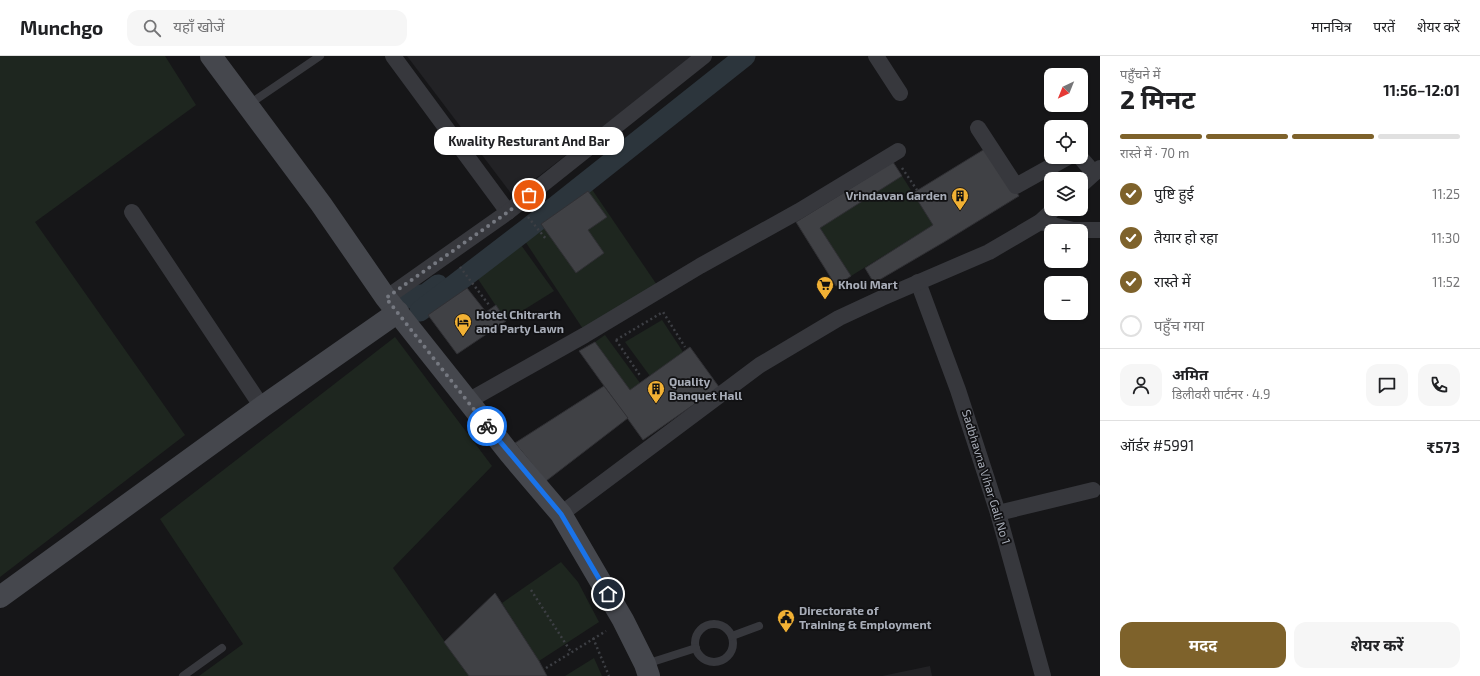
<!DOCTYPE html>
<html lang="hi">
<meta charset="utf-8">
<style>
body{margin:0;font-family:"Exo 2","Noto Sans Devanagari",sans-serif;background:#f6f6f6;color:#202124;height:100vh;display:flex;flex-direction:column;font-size:15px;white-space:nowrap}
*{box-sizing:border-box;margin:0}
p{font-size:13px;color:#757577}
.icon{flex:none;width:22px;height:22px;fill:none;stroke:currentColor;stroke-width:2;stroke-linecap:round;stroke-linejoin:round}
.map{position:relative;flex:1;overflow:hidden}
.sheet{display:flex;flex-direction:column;background:#fff;width:380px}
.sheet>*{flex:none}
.needle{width:26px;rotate:223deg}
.controls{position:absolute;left:1044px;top:12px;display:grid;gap:8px}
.controls a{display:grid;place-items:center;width:44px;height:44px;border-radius:8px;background:#fff;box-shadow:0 1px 3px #0004;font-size:20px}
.pin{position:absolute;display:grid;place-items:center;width:34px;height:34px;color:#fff;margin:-17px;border:2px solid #fff;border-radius:50%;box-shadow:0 1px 4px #0007}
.courier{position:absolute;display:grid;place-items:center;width:40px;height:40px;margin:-20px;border:3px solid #1a73e8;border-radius:50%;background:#fff;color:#222;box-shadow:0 1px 5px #0007}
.bubble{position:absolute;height:28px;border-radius:12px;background:#fff;box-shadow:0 1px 3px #0004;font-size:13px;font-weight:700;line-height:28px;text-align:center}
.head em{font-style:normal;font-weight:700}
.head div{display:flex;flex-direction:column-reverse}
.head{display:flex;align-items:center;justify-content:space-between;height:68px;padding:0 20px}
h1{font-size:26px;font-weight:700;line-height:30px}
.bar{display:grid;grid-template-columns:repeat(4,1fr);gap:6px 4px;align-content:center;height:48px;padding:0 20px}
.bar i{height:5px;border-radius:3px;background:#e0e0e0}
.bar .active{background:#7e622b}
.bar p{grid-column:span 4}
.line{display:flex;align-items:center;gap:10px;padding:0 20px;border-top:1px solid #e0e0e0}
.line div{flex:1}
.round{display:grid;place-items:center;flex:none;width:42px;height:42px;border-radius:12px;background:#f6f6f6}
ol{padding:0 20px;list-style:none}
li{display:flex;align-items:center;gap:12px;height:44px}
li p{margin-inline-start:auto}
li .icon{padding:4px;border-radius:50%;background:#7e622b;color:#fff;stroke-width:4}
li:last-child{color:#757577}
li i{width:22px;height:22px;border:2px solid #e0e0e0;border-radius:50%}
.action{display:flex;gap:8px;margin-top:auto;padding:8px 20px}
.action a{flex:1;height:46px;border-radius:12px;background:#7e622b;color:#fff;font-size:16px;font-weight:700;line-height:46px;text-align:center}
.action a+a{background:#f6f6f6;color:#202124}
header{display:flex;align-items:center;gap:24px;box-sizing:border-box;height:56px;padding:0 20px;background:#fff;border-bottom:1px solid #e0e0e0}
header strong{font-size:19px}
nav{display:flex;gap:22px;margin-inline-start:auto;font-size:14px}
.search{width:280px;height:36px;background:#f6f6f6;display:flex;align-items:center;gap:10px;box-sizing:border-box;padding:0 14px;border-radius:12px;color:#757577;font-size:15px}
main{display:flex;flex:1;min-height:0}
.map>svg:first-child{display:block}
.built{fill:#222225}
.green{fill:#1e261f}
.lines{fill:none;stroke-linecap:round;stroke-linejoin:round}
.canal{stroke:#2c353c;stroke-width:21}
.building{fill:#404145;stroke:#303034}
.path{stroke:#3d3f44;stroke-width:2.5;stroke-dasharray:2 3;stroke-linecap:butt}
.lane{stroke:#37383d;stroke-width:8}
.street{stroke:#37383d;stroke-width:16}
.secondary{stroke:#45474d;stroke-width:22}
.done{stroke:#757880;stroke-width:4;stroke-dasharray:0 7.2}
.route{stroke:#1a73e8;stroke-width:5}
.labels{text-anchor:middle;stroke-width:3.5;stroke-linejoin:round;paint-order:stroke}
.poi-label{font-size:12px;font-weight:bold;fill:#a8adb8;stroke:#111113;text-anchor:start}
.street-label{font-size:12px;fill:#a8adb8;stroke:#111113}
</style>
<header>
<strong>Munchgo</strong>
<div class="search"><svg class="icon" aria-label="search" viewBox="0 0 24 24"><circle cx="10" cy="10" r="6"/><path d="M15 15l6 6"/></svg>यहाँ खोजें</div>
<nav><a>मानचित्र</a><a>परतें</a><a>शेयर करें</a></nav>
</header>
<main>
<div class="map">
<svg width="1100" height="620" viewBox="0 0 1100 620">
<rect width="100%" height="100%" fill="#161618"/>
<g class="built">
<polygon points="407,0 695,0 513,140"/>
<polygon points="930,610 932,620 882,620"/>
</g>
<g class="green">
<polygon points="0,0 165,0 196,49 35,166 185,379 0,521"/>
<polygon points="902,120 933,169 851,220 820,172"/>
<polygon points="591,132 657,229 583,273 523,182"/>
<polygon points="521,189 554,235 506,265 476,220"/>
<polygon points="662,264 683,296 650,320 625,286"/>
<polygon points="605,279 640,327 630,334 595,286"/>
<polygon points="395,281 492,410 393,512 469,620 199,620 243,588 160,463"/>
<polygon points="561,506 578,526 599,566 539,605 502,547"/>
<polygon points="594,602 602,620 565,620"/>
</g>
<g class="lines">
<g class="canal">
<polyline points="408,242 426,238 438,229"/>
<polyline points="420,255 527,173 745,0"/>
</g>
</g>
<g class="building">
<polygon points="988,91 1019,140 944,186 874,227 865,212 933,169 913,137"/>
<polygon points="893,106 902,120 820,172 851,220 836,230 796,166"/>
<polygon points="588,135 607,161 588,174 604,197 576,217 541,168"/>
<polygon points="467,232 486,256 496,249 506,265 457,298 428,259"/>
<polygon points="595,286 630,334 690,291 719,331 643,384 579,295"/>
<polygon points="604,330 628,362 546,425 515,387"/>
<polygon points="495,537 539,605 547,620 469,620 444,586"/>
</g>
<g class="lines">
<g class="path">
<polyline points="902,112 917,134"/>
<polyline points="528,161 546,183"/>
<polyline points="460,211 489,249"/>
<polyline points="616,284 663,256 685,291"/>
<polyline points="616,284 641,321"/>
<polyline points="531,534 571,596"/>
<polyline points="593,582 609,620"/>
<polyline points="546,612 606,575"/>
</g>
<g class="lane">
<polyline points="248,49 320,0"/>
<circle cx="714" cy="587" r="19"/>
<polyline points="732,580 759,570"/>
<polyline points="646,608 696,592"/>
<polyline points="183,620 222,592"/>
</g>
<g class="street">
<polyline points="393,0 508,156"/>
<polyline points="876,0 900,37"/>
<polyline points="978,72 1016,130 1068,101"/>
<polyline points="1080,101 1094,117"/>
<polyline points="1081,129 1100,112"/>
<polyline points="132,156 262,351"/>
<polyline points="1040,166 1073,174 1100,174"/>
<polyline points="918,226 958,334 998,457 1043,620"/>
<polyline points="386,242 508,156 704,0"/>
<polyline points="468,345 585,279 700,210 799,155 898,95"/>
<polyline points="998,457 1093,434"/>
<polyline points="561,458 760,309 839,262 882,242 989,196 1040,166 1054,153"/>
</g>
<g class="secondary">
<polyline points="211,0 321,148 386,242 510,398 561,458 623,564 645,608 649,620"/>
<polyline points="0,541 262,351 398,256"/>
</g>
</g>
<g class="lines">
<polyline class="done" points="487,370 386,242 508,156 529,139"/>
<polyline class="route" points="487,370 561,458 608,538"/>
</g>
<defs>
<symbol id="building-pin" viewBox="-11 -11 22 30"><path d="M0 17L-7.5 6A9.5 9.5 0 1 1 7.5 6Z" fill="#f2b134" stroke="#111113"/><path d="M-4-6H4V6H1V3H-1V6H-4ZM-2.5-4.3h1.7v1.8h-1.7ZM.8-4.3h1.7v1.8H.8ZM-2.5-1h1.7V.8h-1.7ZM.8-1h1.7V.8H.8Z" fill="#111"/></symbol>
<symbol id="supermarket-pin" viewBox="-11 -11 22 30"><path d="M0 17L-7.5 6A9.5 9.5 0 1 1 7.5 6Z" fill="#f2b134" stroke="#111113"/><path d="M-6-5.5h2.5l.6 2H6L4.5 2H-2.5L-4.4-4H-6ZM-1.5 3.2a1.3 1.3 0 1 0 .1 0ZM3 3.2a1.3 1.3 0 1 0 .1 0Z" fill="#111"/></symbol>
<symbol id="hotel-pin" viewBox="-11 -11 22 30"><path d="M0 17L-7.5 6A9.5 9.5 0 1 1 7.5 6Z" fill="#f2b134" stroke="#111113"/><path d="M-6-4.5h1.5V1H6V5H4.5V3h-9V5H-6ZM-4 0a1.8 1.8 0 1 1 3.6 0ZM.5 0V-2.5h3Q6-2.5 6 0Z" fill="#111"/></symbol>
<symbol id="civic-pin" viewBox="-11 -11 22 30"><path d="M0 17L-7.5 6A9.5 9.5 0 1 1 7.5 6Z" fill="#f2b134" stroke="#111113"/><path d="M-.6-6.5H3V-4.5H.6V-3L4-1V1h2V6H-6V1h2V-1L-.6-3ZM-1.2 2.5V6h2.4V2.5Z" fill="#111"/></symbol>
</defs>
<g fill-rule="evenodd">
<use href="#building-pin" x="950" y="130" width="20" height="27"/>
<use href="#supermarket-pin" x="815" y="219" width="20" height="27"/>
<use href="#hotel-pin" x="453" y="256" width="20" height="27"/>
<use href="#building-pin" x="646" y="323" width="20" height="27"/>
<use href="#civic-pin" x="776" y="552" width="20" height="27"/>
</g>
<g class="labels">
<g class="poi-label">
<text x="947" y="144" text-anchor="end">Vrindavan Garden</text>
<text x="838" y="233">Kholi Mart</text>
<text x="476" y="263">Hotel Chitrarth<tspan x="476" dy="14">and Party Lawn</tspan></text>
<text x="669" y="330">Quality<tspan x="669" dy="14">Banquet Hall</tspan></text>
<text x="799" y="559">Directorate of<tspan x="799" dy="14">Training &amp; Employment</tspan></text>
</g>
<g class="street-label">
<text transform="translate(986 421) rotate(73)" y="4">Sadbhavna Vihar Gali No 1</text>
</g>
</g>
</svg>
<div class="controls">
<a><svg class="needle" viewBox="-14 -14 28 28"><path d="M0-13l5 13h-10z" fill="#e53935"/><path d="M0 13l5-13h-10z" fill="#757577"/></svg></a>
<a><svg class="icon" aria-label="locate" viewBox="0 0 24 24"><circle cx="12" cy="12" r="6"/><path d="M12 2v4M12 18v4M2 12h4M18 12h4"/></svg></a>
<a><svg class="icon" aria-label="layers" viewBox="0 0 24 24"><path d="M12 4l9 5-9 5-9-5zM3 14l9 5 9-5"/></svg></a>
<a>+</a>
<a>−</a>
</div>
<div class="pin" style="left:529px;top:139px;background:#ea580c"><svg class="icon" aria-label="bag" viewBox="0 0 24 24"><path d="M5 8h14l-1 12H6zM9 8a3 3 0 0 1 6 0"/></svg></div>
<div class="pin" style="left:608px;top:538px;background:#1f2937"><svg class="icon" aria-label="home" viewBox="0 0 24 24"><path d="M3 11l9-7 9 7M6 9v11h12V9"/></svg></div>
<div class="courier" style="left:487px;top:370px"><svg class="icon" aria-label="bike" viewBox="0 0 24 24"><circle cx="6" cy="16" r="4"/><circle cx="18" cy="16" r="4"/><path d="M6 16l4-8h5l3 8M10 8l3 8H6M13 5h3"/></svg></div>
<div class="bubble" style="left:434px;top:71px;width:190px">Kwality Resturant And Bar</div>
</div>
<section class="sheet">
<div class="head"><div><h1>2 मिनट</h1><p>पहुँचने में</p></div><em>11:56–12:01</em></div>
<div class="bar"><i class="active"></i><i class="active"></i><i class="active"></i><i></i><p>रास्ते में · 70 m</p></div>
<ol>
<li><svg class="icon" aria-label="check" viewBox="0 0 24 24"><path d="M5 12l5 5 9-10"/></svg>पुष्टि हुई<p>11:25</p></li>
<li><svg class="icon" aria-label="check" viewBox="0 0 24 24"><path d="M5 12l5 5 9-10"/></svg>तैयार हो रहा<p>11:30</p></li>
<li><svg class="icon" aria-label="check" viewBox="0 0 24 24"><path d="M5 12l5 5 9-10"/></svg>रास्ते में<p>11:52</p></li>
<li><i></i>पहुँच गया</li>
</ol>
<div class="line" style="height:72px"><a class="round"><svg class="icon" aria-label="person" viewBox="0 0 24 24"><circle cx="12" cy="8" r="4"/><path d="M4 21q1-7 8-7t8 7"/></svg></a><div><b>अमित</b><p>डिलीवरी पार्टनर · 4.9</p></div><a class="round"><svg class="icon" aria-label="chat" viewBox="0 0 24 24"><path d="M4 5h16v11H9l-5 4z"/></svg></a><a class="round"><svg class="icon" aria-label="phone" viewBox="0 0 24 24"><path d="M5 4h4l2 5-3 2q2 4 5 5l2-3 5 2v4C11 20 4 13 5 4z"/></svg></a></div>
<div class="line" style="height:52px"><div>ऑर्डर #5991</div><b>₹573</b></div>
<div class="action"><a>मदद</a><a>शेयर करें</a></div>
</section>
</main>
